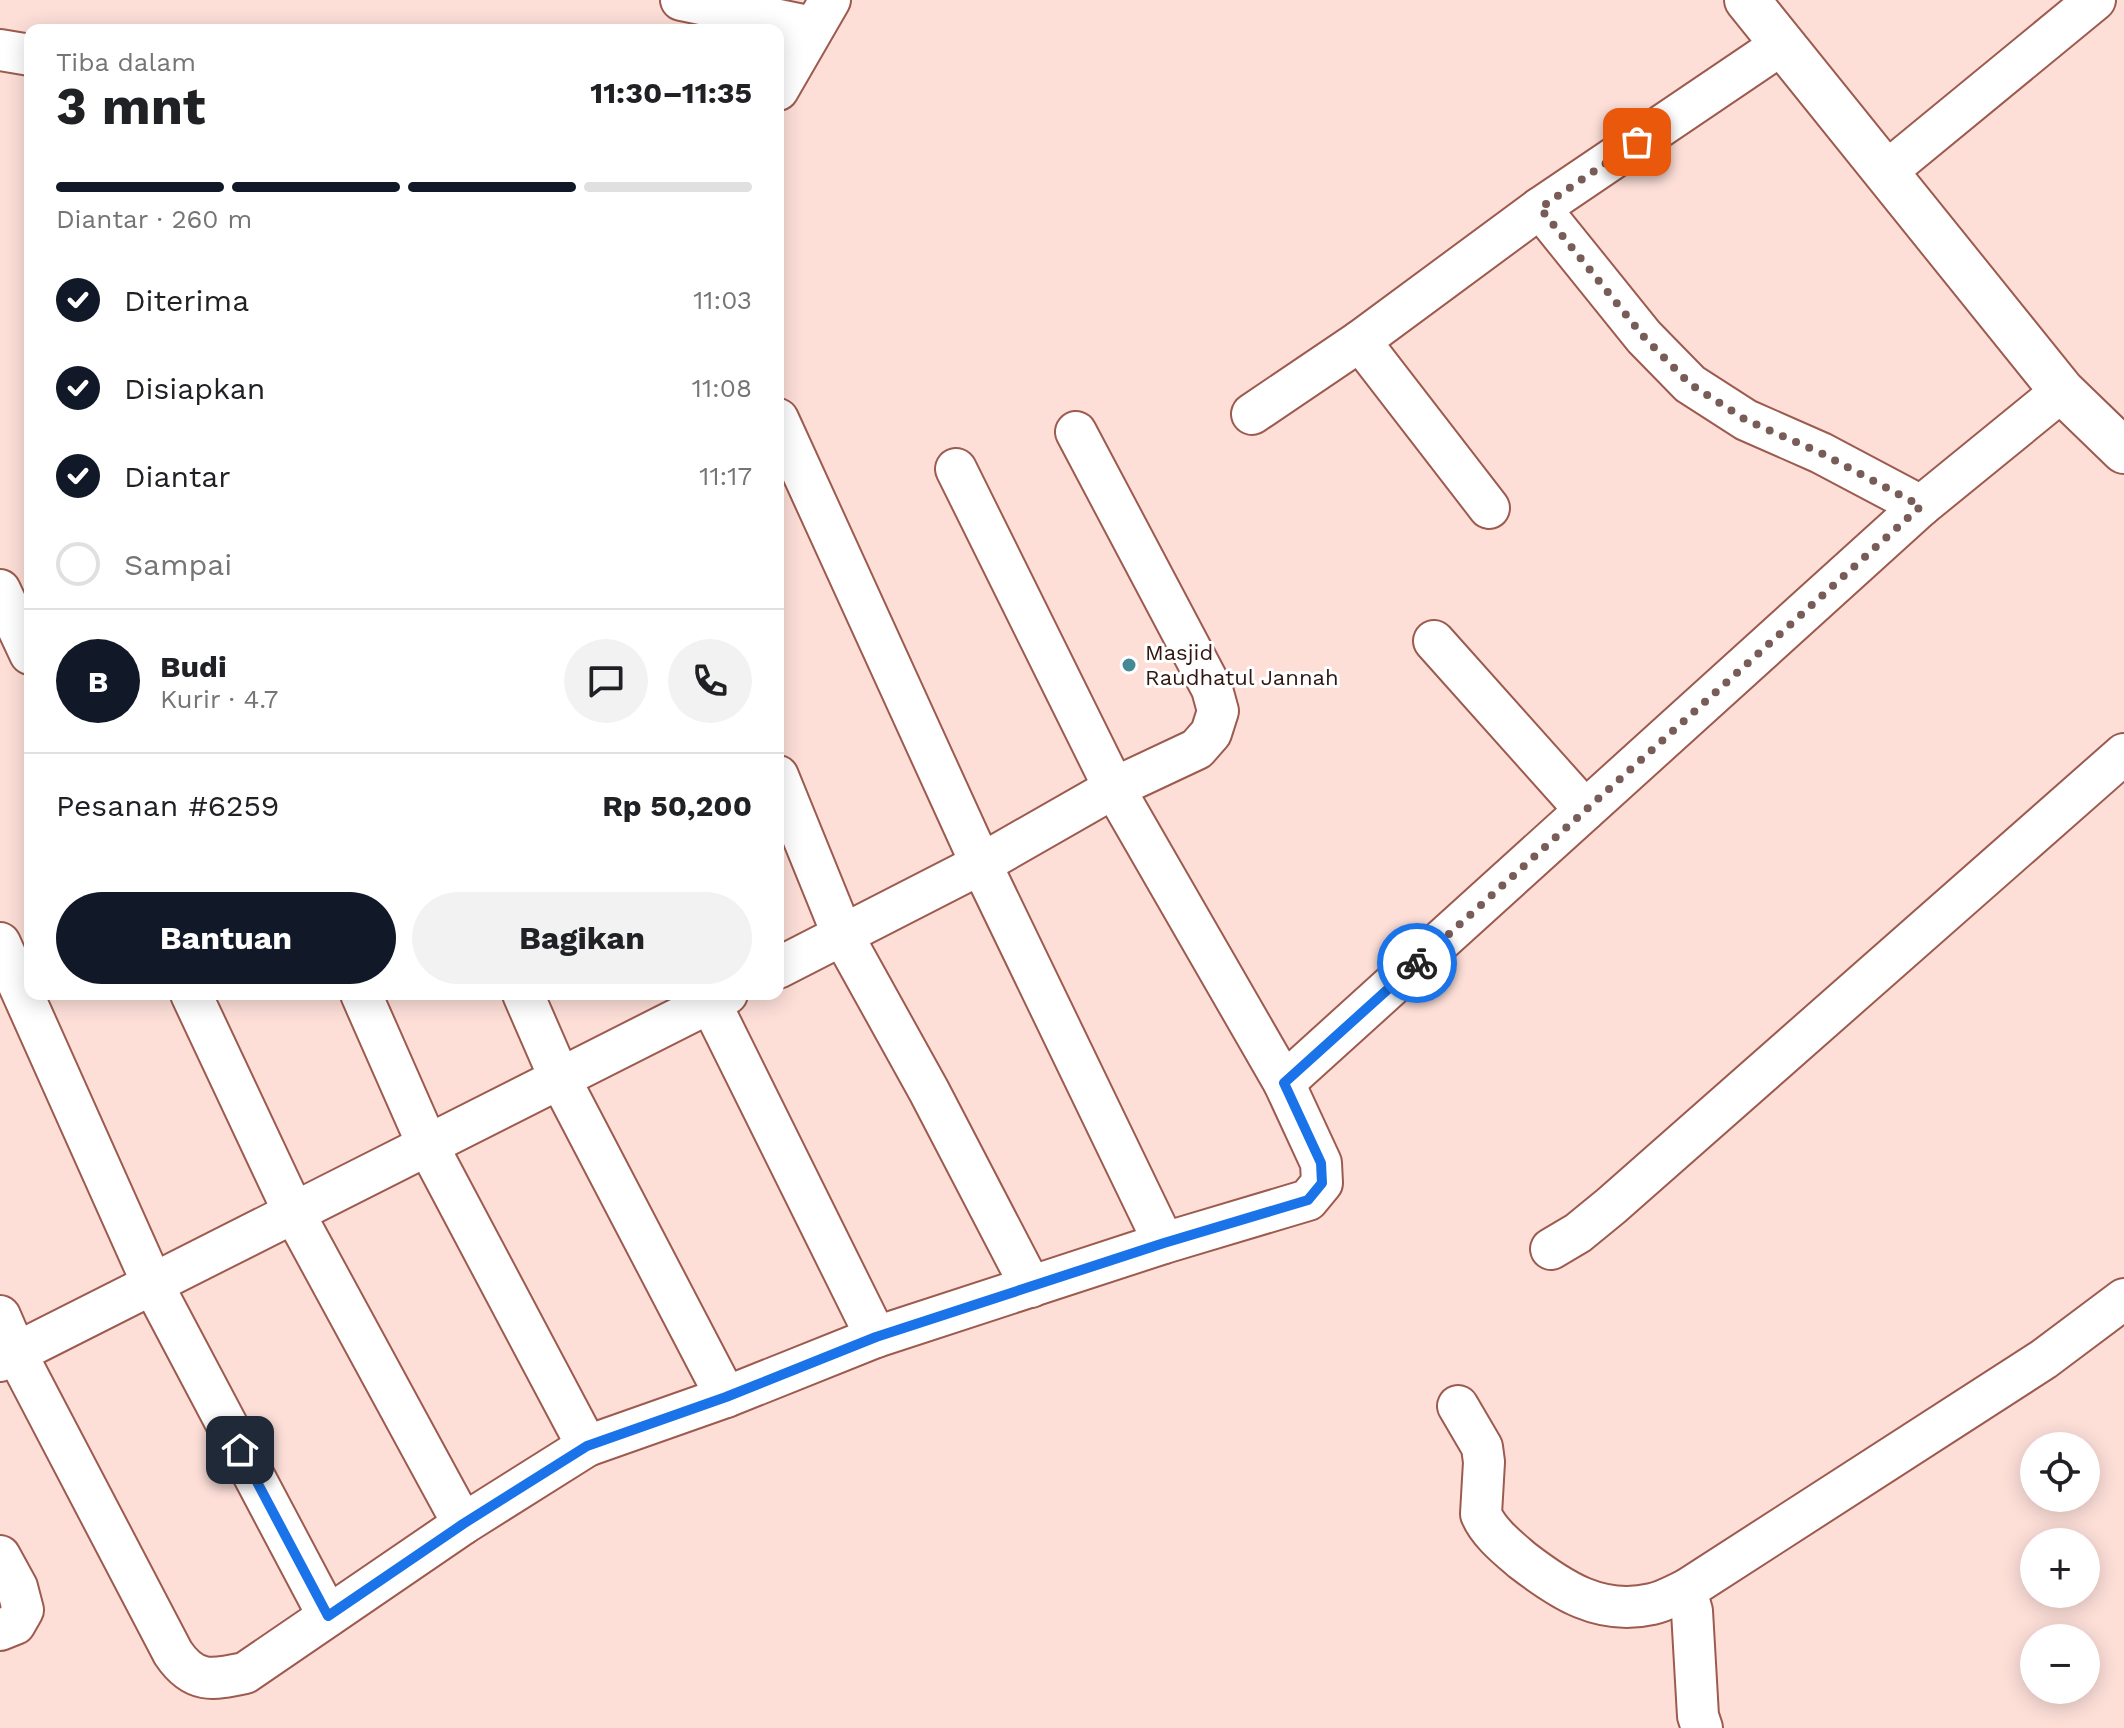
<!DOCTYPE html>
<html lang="id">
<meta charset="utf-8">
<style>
body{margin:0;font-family:"Work Sans",sans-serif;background:#f2f2f2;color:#202124;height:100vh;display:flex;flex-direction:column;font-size:30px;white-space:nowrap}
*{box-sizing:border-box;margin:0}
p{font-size:26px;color:#757577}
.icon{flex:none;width:44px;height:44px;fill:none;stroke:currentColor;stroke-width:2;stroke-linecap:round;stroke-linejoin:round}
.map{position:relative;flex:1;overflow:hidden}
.drawer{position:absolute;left:24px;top:24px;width:760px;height:976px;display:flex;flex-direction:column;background:#fff;border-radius:16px;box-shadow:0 4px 20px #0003}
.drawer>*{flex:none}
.tools{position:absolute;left:2020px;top:1432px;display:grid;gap:16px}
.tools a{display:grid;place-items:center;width:80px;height:80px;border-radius:50%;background:#fff;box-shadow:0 4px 20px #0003;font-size:40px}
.pin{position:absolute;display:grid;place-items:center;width:68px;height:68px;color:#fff;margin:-34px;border-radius:16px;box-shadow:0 4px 12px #0006}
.courier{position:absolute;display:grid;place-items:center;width:80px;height:80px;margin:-40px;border:6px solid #1a73e8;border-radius:50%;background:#fff;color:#222;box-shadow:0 2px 10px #0007}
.head em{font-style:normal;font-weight:700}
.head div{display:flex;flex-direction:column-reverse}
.head{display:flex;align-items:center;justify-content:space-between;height:136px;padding:0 32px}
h1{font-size:52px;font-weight:700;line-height:60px}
.bar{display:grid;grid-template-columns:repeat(4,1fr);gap:12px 8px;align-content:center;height:96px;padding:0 32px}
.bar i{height:10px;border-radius:6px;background:#e0e0e0}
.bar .on{background:#111827}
.bar p{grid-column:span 4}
.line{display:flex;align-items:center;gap:20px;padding:0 32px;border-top:2px solid #e0e0e0}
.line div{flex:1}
.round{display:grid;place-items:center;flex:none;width:84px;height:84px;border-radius:42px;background:#f2f2f2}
ol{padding:0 32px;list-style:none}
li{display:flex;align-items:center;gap:24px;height:88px}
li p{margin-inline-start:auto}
li .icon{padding:8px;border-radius:50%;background:#111827;color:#fff;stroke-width:4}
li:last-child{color:#757577}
li i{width:44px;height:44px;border:4px solid #e0e0e0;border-radius:50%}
.cta{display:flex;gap:16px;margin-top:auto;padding:16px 32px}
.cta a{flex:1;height:92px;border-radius:48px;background:#111827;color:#fff;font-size:32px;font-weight:700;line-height:92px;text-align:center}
.cta a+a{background:#f2f2f2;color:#202124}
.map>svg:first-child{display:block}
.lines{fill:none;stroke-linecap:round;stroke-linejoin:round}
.minor-casing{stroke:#9c5b4e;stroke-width:44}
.tertiary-casing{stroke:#9c5b4e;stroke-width:48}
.minor{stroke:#fff;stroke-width:40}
.tertiary{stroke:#fff;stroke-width:44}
.done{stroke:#785c57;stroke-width:8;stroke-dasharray:0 14.4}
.route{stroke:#1a73e8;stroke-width:10}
.poi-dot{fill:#458997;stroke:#fff;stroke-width:3}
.labels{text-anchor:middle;stroke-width:6;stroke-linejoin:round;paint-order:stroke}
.poi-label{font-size:22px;fill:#311611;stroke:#fff;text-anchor:start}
</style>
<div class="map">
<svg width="2124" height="1728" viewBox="0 0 2124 1728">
<rect width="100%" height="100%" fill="#fddfd8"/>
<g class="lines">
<defs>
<g id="minor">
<polyline points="681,0 813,27"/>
<polyline points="0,50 30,55"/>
<polyline points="778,90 830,0"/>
<polyline points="1887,171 2095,0"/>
<polyline points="1540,208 1644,337 1690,384 1746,420 1821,453 1921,506"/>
<polyline points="1360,341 1489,508"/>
<polyline points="1252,414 1360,341 1540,208 1781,45"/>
<polyline points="778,419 981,864 1164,1243"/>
<polyline points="0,590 30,654"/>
<polyline points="1434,641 1585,810"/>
<polyline points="778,776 843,936 929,1091 1031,1287"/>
<polyline points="0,943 153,1285 328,1616"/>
<polyline points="778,968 981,864 1114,788 1197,749 1211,733 1218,711 1212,689 1076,432"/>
<polyline points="191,994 294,1213 463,1524"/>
<polyline points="361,994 428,1146 587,1446"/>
<polyline points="523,994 560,1079 726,1397"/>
<polyline points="706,994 876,1337"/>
<polyline points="1284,1083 1921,506 2062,391"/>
<polyline points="1551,1249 1578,1233 1611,1206 2124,754"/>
<path d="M0,1316L16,1353L173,1653C194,1684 212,1680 245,1673L463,1524L587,1446L726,1397L876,1337L1164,1243L1308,1200L1322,1183L1321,1163L1284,1083L1114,788L956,469"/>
<polyline points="0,1361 727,994"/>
<path d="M1458,1406L1482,1447L1484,1462L1481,1514C1488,1532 1508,1548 1522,1560C1561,1590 1600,1616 1652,1604C1663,1602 1675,1595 1686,1590"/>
<polyline points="0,1556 17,1587 23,1610 15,1624 0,1630"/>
<polyline points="1702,1728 1698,1716 1692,1611 1686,1590 2044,1359 2124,1299"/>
</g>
<polyline id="tertiary" points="1747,0 2062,391 2124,451"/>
</defs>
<use href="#minor" class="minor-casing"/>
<use href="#tertiary" class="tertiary-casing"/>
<use href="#minor" class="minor"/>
<use href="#tertiary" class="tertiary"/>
</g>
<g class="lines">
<polyline class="done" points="1417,963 1921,506 1821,453 1746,420 1690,384 1644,337 1540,208 1637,142"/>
<polyline class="route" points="240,1450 328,1616 463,1524 587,1446 726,1397 876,1337 1164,1243 1308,1200 1322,1183 1321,1163 1284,1083 1417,963"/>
</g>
<circle class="poi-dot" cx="1129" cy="665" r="8"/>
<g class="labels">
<g class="poi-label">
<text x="1145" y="660">Masjid<tspan x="1145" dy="25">Raudhatul Jannah</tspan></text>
</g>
</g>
</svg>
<div class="tools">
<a><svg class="icon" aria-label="locate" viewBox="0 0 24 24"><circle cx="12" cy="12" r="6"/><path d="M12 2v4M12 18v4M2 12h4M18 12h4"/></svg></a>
<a>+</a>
<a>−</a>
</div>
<div class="pin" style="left:1637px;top:142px;background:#ea580c"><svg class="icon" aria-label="bag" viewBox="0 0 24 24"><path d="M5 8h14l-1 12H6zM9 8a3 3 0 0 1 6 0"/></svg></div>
<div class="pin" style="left:240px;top:1450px;background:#1f2937"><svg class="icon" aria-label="home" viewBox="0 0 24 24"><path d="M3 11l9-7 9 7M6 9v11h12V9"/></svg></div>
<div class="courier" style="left:1417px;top:963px"><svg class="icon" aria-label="bike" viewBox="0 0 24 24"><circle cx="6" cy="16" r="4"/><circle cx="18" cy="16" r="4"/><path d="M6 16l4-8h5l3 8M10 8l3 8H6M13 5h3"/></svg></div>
<section class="drawer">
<div class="head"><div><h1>3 mnt</h1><p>Tiba dalam</p></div><em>11:30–11:35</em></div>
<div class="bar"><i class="on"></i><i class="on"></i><i class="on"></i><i></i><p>Diantar · 260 m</p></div>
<ol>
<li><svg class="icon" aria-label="check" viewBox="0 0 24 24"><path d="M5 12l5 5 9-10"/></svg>Diterima<p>11:03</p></li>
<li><svg class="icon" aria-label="check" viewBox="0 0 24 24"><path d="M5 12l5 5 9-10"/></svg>Disiapkan<p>11:08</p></li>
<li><svg class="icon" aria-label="check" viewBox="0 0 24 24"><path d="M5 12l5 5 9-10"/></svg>Diantar<p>11:17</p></li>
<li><i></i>Sampai</li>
</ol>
<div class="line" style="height:144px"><b class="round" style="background:#111827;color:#fff">B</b><div><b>Budi</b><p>Kurir · 4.7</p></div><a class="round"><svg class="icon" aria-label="chat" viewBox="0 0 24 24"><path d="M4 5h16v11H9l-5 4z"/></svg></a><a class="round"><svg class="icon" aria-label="phone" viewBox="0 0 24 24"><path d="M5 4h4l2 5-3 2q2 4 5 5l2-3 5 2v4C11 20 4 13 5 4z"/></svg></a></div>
<div class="line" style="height:104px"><div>Pesanan #6259</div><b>Rp 50,200</b></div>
<div class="cta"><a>Bantuan</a><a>Bagikan</a></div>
</section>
</div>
